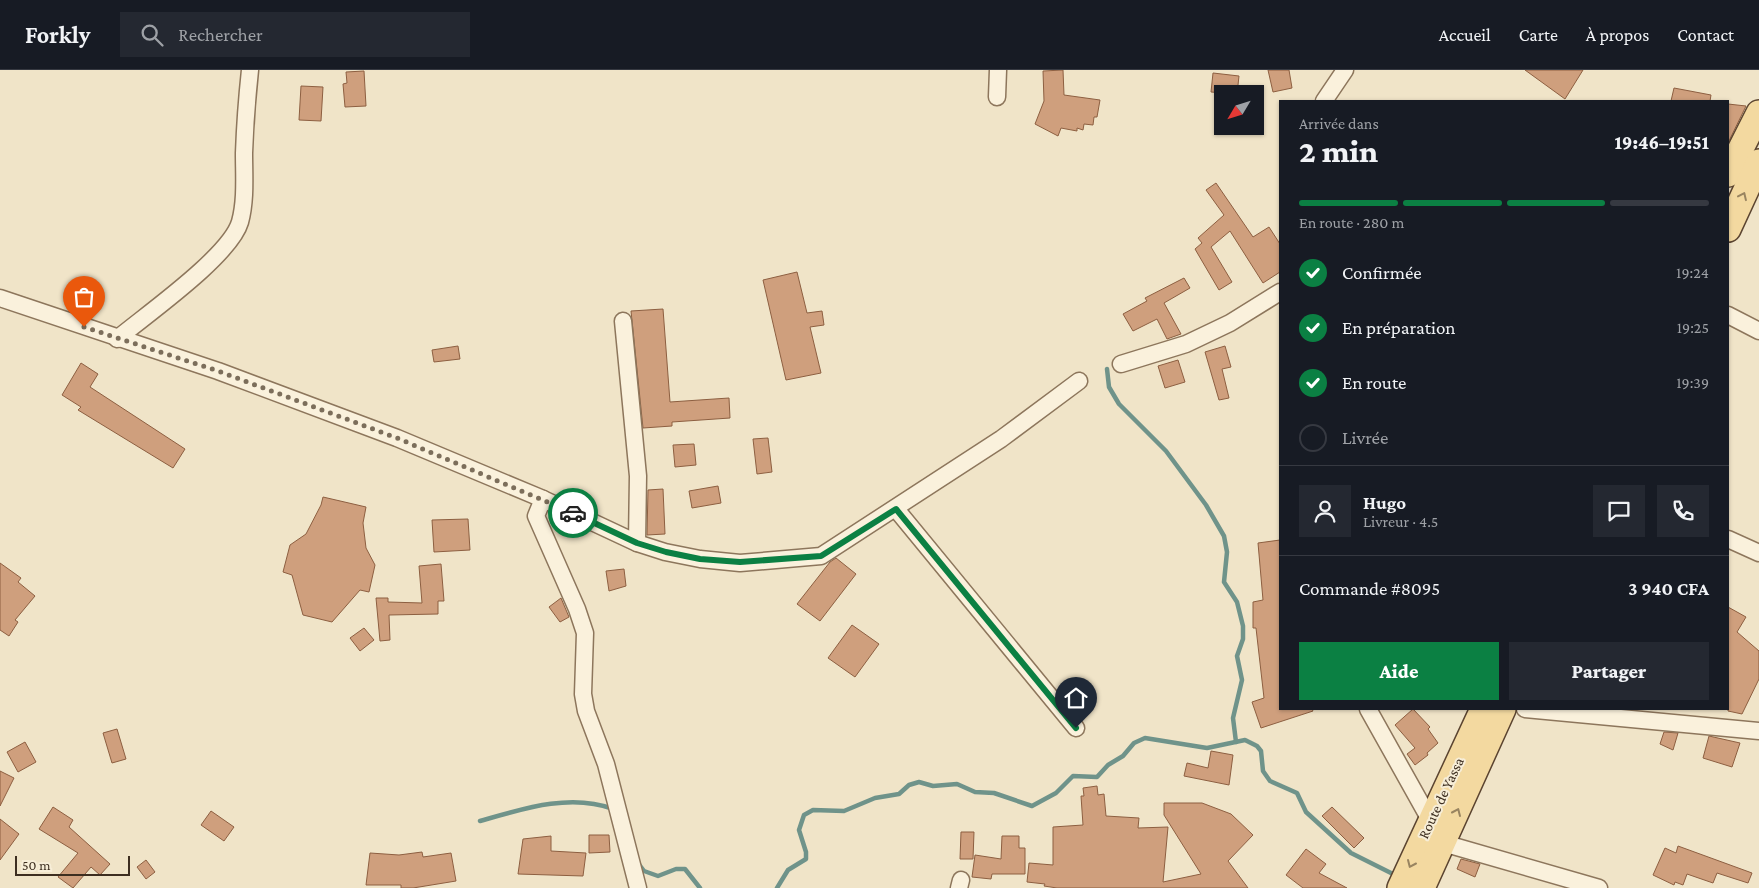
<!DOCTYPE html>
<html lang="fr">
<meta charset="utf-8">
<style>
body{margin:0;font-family:"Crimson Pro",serif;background:#242831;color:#f1f3f6;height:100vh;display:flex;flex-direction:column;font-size:19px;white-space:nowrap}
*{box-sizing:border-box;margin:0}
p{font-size:16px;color:#9ea1a6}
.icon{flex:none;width:28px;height:28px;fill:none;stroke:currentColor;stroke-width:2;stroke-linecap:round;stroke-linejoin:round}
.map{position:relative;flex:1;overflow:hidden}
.drawer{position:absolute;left:1279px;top:30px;width:450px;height:610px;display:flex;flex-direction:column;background:#171b24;border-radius:0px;box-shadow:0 1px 4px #0004}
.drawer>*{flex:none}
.needle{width:32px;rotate:232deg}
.tools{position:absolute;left:1214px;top:15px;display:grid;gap:10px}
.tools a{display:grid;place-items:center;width:50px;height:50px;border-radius:0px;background:#171b24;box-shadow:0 1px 4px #0004;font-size:25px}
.scale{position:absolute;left:15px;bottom:12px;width:115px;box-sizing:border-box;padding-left:5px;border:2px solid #3d2e20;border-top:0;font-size:14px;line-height:18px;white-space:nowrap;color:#3d2e20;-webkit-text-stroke:4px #f7eed8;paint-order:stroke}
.pin{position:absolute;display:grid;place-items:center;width:42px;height:42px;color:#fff;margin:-51px -21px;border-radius:50% 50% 50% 0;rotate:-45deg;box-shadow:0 0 5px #0007}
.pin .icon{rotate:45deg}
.courier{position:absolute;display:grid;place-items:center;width:50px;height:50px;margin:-25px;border:4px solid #0b8043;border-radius:50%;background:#fff;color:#222;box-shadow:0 1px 6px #0007}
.headline em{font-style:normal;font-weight:800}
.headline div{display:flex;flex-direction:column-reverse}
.headline{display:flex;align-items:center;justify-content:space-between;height:85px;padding:0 20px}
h1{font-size:32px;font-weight:800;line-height:38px}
.bar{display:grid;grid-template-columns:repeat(4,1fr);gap:8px 5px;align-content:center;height:60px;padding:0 20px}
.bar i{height:6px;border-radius:4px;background:#363941}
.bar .selected{background:#0b8043}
.bar p{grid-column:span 4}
.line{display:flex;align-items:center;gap:12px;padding:0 20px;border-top:1px solid #363941}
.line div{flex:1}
.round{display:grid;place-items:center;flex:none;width:52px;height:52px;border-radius:0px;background:#242831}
ol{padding:0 20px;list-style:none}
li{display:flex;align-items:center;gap:15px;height:55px}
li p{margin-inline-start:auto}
li .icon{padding:5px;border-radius:50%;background:#0b8043;color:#fff;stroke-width:4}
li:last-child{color:#9ea1a6}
li i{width:28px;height:28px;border:2px solid #363941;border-radius:50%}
.primary-button{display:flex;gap:10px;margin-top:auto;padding:10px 20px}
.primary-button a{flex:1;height:58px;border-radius:0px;background:#0b8043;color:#fff;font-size:20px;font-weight:800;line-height:58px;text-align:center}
.primary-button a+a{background:#242831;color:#f1f3f6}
header{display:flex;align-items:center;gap:30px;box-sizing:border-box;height:70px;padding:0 25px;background:#171b24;border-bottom:1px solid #363941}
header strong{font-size:24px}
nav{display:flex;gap:28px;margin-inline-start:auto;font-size:18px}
.search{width:350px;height:45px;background:#242831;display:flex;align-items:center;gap:12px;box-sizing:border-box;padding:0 18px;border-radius:0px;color:#9ea1a6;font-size:19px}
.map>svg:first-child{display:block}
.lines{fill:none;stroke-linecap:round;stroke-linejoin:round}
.stream{stroke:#6f938a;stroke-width:4.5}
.building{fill:#cf9f7d;stroke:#8d5f41}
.street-casing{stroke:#8d765c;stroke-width:19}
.primary-casing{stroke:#5b4430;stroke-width:28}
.street{stroke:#faf1dc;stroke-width:16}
.primary{stroke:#f3d9a0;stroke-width:25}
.oneway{stroke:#988460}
.done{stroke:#7c6e5b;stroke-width:5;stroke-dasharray:0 9}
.route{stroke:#0b8043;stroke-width:6}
.labels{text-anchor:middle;stroke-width:4;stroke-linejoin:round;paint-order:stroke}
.street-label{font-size:15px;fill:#3d2e20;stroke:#f7eed8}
</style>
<header>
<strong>Forkly</strong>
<div class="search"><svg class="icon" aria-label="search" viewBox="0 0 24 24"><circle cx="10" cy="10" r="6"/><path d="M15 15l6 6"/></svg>Rechercher</div>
<nav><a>Accueil</a><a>Carte</a><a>À propos</a><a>Contact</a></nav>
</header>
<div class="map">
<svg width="1759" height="818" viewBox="0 0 1759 818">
<rect width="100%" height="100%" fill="#f0e4c8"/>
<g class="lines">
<g class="stream">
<polyline points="1107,299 1109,317 1119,334 1166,381 1206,435 1224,466 1227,482 1224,512 1237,532 1243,556 1243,569 1237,586 1242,610 1233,648 1236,672"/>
<path d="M480,751C522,739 570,723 613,739"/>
<polyline points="638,793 644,801 658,806 676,799 685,799 700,818"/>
<polyline points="777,818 788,800 806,789 806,782 799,760 804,745 813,740 844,741 875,728 899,724 909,715 919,712 933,716 957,714 975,722 994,723 1032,736 1056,723 1073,706 1097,707 1108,695 1123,686 1134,673 1145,668 1207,678 1245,670 1257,676 1261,681 1263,701 1270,711 1297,723 1306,742 1351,783 1393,804"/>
</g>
</g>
<g class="building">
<polygon points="1063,0 1064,25 1100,30 1097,47 1094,47 1093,55 1084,54 1083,60 1077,58 1077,61 1061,58 1058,66 1035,54 1044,31 1043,1"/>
<polygon points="1268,0 1289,0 1292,18 1273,22"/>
<polygon points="1525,0 1583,0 1565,29"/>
<polygon points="364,1 366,36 345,37 343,14 347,13 346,2"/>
<polygon points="1213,3 1239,6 1237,24 1211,22"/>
<polygon points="301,16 323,17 321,51 299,50"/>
<polygon points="1674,18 1711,25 1710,31 1671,31"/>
<polygon points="1728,34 1746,36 1728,73"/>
<polygon points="1216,113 1253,167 1269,157 1280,174 1280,202 1263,213 1230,161 1211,177 1232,212 1219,220 1195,179 1202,173 1198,168 1224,145 1206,120"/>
<polygon points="797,202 807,243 822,241 824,255 810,257 821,303 786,310 763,210"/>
<polygon points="1184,208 1190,218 1164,233 1181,264 1167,269 1157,249 1133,261 1123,244 1147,231 1145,228"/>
<polygon points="663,239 670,332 729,328 730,348 672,352 672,356 643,358 631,241"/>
<polygon points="458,276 460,289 434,292 432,280"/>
<polygon points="1225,276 1231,297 1222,299 1229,328 1219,330 1205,282"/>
<polygon points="1178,290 1185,312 1165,318 1158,296"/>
<polygon points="81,293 98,304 90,317 185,379 173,398 78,340 81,337 62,325"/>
<polygon points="768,368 772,402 757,404 753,369"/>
<polygon points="694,374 696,395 675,397 673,375"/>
<polygon points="718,416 721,433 692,438 689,421"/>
<polygon points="663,419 665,464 647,465 648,420"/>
<polygon points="323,427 366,437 363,453 366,478 375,495 369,522 360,520 332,552 303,545 292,505 283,502 290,475 306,464 321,435"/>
<polygon points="468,449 470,480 434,482 432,450"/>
<polygon points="1280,470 1280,639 1312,639 1313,641 1261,658 1252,632 1264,628 1256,558 1253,558 1253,532 1263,530 1258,473"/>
<polygon points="836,488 856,504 820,551 797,534 830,492"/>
<polygon points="0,493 21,508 18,512 35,526 15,550 18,552 9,566 0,560"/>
<polygon points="441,494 444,531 438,531 438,544 389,545 390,570 380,571 376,528 388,528 388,532 422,533 419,496"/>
<polygon points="624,499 626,516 609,521 606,501"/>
<polygon points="561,528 569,547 560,552 549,537"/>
<polygon points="1728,537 1746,547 1737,562 1759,581 1759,609 1742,644 1728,641"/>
<polygon points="852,555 879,574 855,607 828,588"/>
<polygon points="364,558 374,570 360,581 350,568"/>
<polygon points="1413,639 1430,657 1428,659 1438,673 1427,683 1428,685 1415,695 1407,684 1415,678 1395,655"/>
<polygon points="117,659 126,689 112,693 103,663"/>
<polygon points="1664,662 1678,663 1673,680 1660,674"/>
<polygon points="1709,666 1740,673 1732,697 1703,688"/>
<polygon points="25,672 36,692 18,702 7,682"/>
<polygon points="1211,681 1233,685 1229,715 1184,706 1187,693 1208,698"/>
<polygon points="0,701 14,708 0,736"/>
<polygon points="1097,716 1098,725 1104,724 1106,746 1139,748 1138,758 1168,757 1163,812 1201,804 1164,745 1164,733 1202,733 1231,744 1253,765 1228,791 1248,818 1057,818 1044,816 1045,814 1027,812 1029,793 1053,795 1053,757 1083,755 1081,726 1084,726 1083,718"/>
<polygon points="53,737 73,750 69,757 110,794 100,805 91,797 73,818 58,807 78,783 39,759"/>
<polygon points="1332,737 1364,768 1354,778 1322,746"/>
<polygon points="211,741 234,757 224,771 201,755"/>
<polygon points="0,749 19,764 0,790"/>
<polygon points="961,762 974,762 973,789 960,789"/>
<polygon points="589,765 609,765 610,782 589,783"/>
<polygon points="551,766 551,781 586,783 583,806 518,804 523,769"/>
<polygon points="1002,766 1019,766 1019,778 1025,778 1025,804 992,804 991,809 972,807 975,785 1001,789"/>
<polygon points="1678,776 1752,803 1748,813 1717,803 1713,813 1687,804 1683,815 1675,812 1674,815 1653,805 1665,778 1676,783"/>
<polygon points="1306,779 1326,794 1319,803 1347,818 1303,818 1286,805"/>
<polygon points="422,782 423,787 451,783 456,811 413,818 401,818 401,815 366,815 370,783 399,785"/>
<polygon points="1461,789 1480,794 1475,807 1457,799"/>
<polygon points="146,790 155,802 146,809 137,797"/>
</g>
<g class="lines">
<defs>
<g id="street">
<polyline points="997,27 998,0"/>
<polyline points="1324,31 1345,0"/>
<polyline points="0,228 218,301 397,368 543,429 637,473 665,482 700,489 740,493 821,486 1001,369 1079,311"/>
<polyline points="1728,245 1759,261"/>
<polyline points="623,251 638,406 637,473"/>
<path d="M117,269C147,244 230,186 240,152C246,130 244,106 244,83C245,55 247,28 250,0"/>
<polyline points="1121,294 1186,274 1230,253 1280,222"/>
<polyline points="543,429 536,446 577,539 585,563 583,624 586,641 606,694 638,818"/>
<polyline points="896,439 1076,658"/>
<polyline points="1728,469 1759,483"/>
<polyline points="1368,639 1443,773 1599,818"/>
<polyline points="1525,639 1759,661"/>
<polyline points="959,818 961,810"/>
</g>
<g id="primary">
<polyline points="1728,104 1759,43"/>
<polyline points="1728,159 1759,92"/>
<polyline points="1400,818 1483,639"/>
<polyline points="1422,818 1503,639"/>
</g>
</defs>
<use href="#street" class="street-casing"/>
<use href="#primary" class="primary-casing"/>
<use href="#street" class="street"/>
<use href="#primary" class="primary"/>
</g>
<defs><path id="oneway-chevron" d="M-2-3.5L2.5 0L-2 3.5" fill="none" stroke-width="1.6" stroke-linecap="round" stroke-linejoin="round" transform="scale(1.25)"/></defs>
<g class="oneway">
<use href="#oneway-chevron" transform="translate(1743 126) rotate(-65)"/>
<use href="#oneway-chevron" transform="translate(1457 742) rotate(-66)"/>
<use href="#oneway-chevron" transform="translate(1411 794) rotate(114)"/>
</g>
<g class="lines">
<polyline class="done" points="84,257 218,301 397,368 573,443"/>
<polyline class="route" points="573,443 637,473 666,482 700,489 740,492 821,486 896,439 1076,658"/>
</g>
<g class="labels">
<g class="street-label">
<text transform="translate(1441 728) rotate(-65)" y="5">Route de Yassa</text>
</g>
</g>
</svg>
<div class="tools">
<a><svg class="needle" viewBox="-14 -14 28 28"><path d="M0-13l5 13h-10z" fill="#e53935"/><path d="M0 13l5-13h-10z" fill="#9ea1a6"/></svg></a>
</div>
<div class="scale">50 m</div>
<div class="pin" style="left:84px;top:257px;background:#ea580c"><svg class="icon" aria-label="bag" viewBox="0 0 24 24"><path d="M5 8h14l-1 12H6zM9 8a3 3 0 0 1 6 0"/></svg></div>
<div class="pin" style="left:1076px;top:658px;background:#1f2937"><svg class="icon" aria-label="home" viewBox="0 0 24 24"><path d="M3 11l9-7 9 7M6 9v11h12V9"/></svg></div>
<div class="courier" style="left:573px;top:443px"><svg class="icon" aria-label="car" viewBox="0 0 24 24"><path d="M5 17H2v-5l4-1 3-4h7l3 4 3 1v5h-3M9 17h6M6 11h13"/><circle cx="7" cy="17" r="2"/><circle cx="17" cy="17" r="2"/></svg></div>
<section class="drawer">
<div class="headline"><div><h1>2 min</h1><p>Arrivée dans</p></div><em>19:46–19:51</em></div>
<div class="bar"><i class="selected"></i><i class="selected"></i><i class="selected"></i><i></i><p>En route · 280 m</p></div>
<ol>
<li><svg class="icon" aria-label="check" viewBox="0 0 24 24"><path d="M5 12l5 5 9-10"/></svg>Confirmée<p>19:24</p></li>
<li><svg class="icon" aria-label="check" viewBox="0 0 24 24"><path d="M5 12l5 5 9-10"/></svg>En préparation<p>19:25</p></li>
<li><svg class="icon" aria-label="check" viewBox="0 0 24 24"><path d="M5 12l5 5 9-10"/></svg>En route<p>19:39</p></li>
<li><i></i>Livrée</li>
</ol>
<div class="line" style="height:90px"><a class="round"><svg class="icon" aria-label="person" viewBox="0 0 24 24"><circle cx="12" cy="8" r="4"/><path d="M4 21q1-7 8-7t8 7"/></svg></a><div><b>Hugo</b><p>Livreur · 4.5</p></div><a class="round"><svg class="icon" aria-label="chat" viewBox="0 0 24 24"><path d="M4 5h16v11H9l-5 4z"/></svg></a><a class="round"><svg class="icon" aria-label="phone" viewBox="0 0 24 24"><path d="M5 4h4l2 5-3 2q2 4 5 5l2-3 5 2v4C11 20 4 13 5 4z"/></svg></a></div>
<div class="line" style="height:65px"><div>Commande #8095</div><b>3 940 CFA</b></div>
<div class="primary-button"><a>Aide</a><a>Partager</a></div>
</section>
</div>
